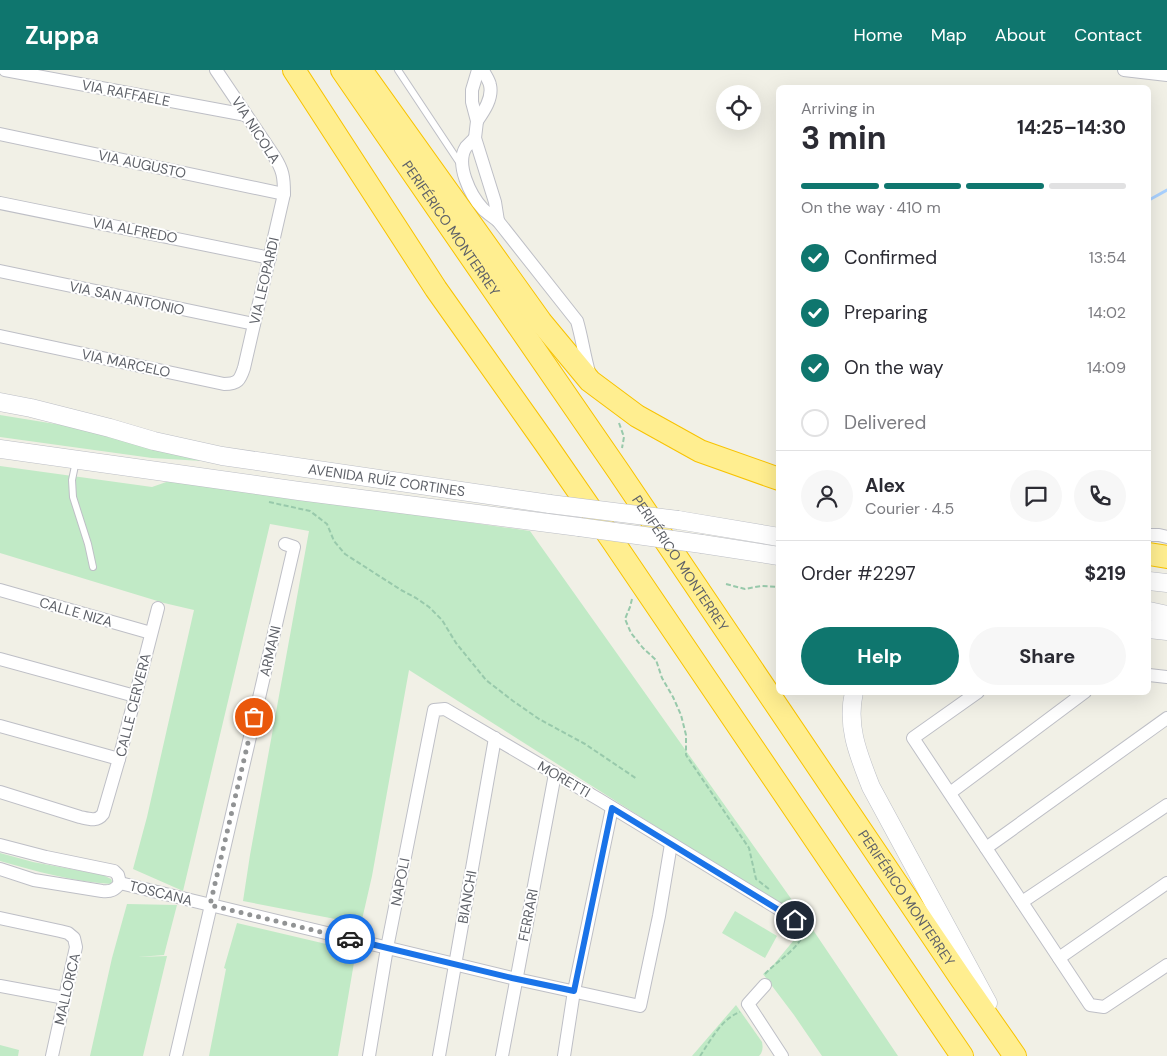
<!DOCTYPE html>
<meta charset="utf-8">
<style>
body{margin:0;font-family:"DM Sans",sans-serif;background:#f7f7f7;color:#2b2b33;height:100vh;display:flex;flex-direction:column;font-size:19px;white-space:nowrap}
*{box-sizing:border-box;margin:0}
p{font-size:16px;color:#7c7c81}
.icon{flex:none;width:28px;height:28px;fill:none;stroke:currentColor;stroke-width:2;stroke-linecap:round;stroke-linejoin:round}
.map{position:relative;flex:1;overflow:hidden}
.drawer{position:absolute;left:776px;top:15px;width:375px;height:610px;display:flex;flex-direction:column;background:#fff;border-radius:8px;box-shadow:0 5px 20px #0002}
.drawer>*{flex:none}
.fabs{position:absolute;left:716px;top:15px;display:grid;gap:10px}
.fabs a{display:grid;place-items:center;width:45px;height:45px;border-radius:50%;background:#fff;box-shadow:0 5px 20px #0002;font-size:25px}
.pin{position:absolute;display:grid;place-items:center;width:42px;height:42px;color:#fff;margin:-21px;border:2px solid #fff;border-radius:50%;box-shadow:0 1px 5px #0007}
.courier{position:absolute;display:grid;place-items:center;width:50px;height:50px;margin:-25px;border:4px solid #1a73e8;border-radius:50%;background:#fff;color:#222;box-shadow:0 1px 6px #0007}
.summary em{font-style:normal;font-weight:700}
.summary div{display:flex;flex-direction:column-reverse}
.summary{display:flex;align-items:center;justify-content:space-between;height:85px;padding:0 25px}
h1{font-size:32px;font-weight:700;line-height:38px}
.bar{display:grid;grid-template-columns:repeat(4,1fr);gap:8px 5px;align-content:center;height:60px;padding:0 25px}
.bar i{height:6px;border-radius:4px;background:#e1e1e2}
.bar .active{background:#0f766e}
.bar p{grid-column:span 4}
.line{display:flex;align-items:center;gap:12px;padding:0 25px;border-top:1px solid #e1e1e2}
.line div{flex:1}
.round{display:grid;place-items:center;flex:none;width:52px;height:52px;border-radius:26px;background:#f7f7f7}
ol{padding:0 25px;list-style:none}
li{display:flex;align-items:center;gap:15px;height:55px}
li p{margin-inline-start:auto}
li .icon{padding:5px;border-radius:50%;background:#0f766e;color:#fff;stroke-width:4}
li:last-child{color:#7c7c81}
li i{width:28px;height:28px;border:2px solid #e1e1e2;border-radius:50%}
.action{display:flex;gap:10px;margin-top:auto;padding:10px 25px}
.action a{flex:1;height:58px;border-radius:30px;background:#0f766e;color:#fff;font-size:20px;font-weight:700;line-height:58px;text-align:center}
.action a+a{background:#f7f7f7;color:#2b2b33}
header{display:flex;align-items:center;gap:30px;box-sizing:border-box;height:70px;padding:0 25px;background:#0f766e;color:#fff}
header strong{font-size:24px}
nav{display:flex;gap:28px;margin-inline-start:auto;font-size:18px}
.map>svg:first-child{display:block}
.green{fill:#c1eac6}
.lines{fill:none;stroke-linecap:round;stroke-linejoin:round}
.stream{stroke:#a9d1ff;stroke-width:3}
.lane-casing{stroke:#bebfc6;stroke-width:8}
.street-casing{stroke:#bebfc6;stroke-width:14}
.secondary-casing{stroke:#bcbec5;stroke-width:19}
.highway-casing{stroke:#f8c300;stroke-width:24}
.path{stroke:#98c9ab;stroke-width:2;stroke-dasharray:5 2.5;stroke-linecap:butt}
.lane{stroke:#fff;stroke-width:6}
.street{stroke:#fff;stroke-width:12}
.secondary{stroke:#fff;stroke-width:18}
.highway{stroke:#ffee90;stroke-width:22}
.secondary-bridge-casing{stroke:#bcbec5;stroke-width:19;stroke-linecap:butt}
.secondary-bridge{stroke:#fff;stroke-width:18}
.done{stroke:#919394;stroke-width:5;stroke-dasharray:0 9}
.route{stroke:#1a73e8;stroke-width:6}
.labels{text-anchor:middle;stroke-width:4;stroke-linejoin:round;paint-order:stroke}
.street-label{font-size:14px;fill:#5e6168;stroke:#fff}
</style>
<header>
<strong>Zuppa</strong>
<nav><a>Home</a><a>Map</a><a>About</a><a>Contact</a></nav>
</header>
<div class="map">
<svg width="1167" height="986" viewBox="0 0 1167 986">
<rect width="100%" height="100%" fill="#f1f0e6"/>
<g class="green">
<polygon points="0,345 86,359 202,391 152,388 0,367"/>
<polygon points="0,396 152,417 172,410 530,461 809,854 898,986 822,986 794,945 763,904 770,899 808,853 409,600 372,806 361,854 243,831 250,785 309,461 270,454 183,821 133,799 147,747 194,540 164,533 0,483"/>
<path d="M0,783L33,792L103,805L111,809L112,811L111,814C75,812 35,801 0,791Z"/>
<polygon points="127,834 177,835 164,885 138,887 167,886 143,986 90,986 112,888"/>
<polygon points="735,841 777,866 765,888 722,863"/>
<polygon points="237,853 356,881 338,986 209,986 226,899 224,898"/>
<path d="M736,935L762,972C763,977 763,982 759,986H692Z"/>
<polygon points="0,975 19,980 18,986 0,986"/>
</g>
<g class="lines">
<polyline class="stream" points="1149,130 1167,120"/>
<defs>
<g id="lane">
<polyline points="398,0 461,95"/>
<polyline points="76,391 72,410 73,427 88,474 93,497"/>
</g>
<g id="street">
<polyline points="5,0 246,45"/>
<polyline points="478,0 472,20 472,32 477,51 475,68 495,132 498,151"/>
<polyline points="1124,0 1167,5"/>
<path d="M477,51C484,41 493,28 490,15C489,10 485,5 483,0"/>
<polyline points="0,64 284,124"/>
<path d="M475,68C472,71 469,74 466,77C455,94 470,125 483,139C487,143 493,147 498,151L577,251C582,268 584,285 589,302"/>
<polyline points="0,133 270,188"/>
<polyline points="0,201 254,254"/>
<path d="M0,266L224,314C238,314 240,310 244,298L284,124C284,107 283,100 274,86L216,0"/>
<polyline points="1149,465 1159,465 1167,467"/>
<polyline points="0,520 151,563"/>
<polyline points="0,589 135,626"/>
<polyline points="1149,605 1167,607"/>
<polyline points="978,622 913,668 1090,935 1104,937 1167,895"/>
<polyline points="0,656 119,689"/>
<path d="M0,722L80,747C89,749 97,752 103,744L119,689L158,538"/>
<polyline points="950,723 1085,622"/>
<polyline points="0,775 46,787 114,801 118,805 120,813"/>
<polyline points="986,778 1167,648"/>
<path d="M0,799L34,810L102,821C111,822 115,820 120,813"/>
<polyline points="120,813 512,908 640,936 659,846 671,774"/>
<polyline points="1022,832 1167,735"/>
<polyline points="0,848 60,861 68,863 74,868 76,877 52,986"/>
<polyline points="1059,888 1167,813"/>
<polyline points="765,915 748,934 782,986"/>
<polyline points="0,916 65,928"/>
<polyline points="176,986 294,477 285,474"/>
<polyline points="369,986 387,878 434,640 445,639 600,730 795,849"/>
<polyline points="439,986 495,668"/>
<polyline points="502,986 555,704"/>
<polyline points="564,986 574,921 612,738"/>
</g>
<g id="secondary">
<path id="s1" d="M0,332L31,338L110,358L154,371L222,386L550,434"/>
<polyline points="0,379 299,421 579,457"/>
<polyline points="678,450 779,467"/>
<polyline points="702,474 779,486"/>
<polyline points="1149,511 1167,513"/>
<polyline points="1149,541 1167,545"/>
<polyline points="1149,559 1167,561"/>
<path d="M854,622C846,657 859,686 871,717L988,933"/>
</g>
<g id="highway">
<polyline points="294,0 436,219 545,373 612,470 962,986"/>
<path id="s2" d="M342,0L619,402L962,910L1015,986"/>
<polyline points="361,0 541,252 590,311 637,346 700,381 779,409"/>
<polyline points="1149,484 1167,487"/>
</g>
</defs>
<use href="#lane" class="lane-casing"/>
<use href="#street" class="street-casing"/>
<use href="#secondary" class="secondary-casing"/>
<use href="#highway" class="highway-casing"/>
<g class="path">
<polyline points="619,353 624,367 622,378"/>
<polyline points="269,432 310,441 327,454 334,471 345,484 401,520 416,528 429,537 442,550 456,573 486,610 513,631 539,649 585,674 637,709"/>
<polyline points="726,514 745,519 761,516 779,517"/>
<polyline points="632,529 630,537 625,549 631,563 643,578 656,590 662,608 673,627 681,645 686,665 686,685 749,778 756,809 769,819"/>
<path d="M765,904C777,890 807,875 804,855"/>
<path d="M700,986C711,970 721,949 740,942"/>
</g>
<use href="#lane" class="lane"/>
<use href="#street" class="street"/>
<use href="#secondary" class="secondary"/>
<use href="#highway" class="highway"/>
<defs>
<g id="secondary-bridge">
<polyline points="550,434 678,450"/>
<polyline points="579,457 702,474"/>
</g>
</defs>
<use href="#secondary-bridge" class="secondary-bridge-casing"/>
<use href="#secondary-bridge" class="secondary-bridge"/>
</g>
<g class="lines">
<polyline class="done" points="254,647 210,835 350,869"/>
<polyline class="route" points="350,869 512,908 574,921 612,738 795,850"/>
</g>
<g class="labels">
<g class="street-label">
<text transform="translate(126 23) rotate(11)" y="5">VIA RAFFAELE</text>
<text transform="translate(256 60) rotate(57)" y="5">VIA NICOLA</text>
<text transform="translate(142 94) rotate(12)" y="5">VIA AUGUSTO</text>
<text dy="5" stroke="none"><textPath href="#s2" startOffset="192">PERIFÉRICO MONTERREY</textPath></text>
<text transform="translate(135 160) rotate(11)" y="5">VIA ALFREDO</text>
<text transform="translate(264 211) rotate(-77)" y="5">VIA LEOPARDI</text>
<text transform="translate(127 228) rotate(12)" y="5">VIA SAN ANTONIO</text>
<text transform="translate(126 293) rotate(12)" y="5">VIA MARCELO</text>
<text dy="5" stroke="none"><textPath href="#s1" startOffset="395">AVENIDA RUÍZ CORTINES</textPath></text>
<text dy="5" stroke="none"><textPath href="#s2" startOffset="598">PERIFÉRICO MONTERREY</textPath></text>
<text transform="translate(76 542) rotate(16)" y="5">CALLE NIZA</text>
<text transform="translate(270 581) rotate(-77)" y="5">ARMANI</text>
<text transform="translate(133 635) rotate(-76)" y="5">CALLE CERVERA</text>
<text transform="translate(564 709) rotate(30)" y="5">MORETTI</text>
<text transform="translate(400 812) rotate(-79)" y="5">NAPOLI</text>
<text transform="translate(161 823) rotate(14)" y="5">TOSCANA</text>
<text transform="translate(467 827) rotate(-80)" y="5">BIANCHI</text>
<text dy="5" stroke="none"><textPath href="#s2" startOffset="1002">PERIFÉRICO MONTERREY</textPath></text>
<text transform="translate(528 845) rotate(-79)" y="5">FERRARI</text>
<text transform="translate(67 919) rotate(-77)" y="5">MALLORCA</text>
</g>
</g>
</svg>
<div class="fabs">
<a><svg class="icon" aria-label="locate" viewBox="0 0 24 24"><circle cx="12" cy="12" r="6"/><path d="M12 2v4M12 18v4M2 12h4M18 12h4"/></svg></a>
</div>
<div class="pin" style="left:254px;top:647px;background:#ea580c"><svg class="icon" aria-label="bag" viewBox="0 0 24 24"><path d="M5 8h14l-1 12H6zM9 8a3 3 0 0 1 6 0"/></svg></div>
<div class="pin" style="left:795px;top:850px;background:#1f2937"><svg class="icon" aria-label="home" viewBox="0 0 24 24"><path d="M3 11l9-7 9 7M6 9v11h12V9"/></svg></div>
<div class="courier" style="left:350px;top:869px"><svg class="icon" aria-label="car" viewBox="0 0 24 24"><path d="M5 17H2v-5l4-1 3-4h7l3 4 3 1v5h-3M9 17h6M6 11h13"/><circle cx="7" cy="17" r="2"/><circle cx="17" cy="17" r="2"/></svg></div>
<section class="drawer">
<div class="summary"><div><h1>3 min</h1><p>Arriving in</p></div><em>14:25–14:30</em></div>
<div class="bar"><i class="active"></i><i class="active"></i><i class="active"></i><i></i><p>On the way · 410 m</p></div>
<ol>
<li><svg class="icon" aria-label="check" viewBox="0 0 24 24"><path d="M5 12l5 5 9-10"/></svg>Confirmed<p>13:54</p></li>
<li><svg class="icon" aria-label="check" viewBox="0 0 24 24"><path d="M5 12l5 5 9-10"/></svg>Preparing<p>14:02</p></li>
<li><svg class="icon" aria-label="check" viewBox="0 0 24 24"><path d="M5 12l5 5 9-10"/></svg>On the way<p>14:09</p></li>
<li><i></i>Delivered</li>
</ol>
<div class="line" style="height:90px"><a class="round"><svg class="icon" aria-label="person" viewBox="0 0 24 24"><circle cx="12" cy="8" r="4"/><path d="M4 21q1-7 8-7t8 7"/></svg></a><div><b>Alex</b><p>Courier · 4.5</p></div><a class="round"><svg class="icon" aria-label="chat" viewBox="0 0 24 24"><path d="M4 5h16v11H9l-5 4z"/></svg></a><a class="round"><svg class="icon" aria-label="phone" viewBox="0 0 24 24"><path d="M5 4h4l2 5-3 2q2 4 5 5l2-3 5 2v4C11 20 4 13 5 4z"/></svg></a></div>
<div class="line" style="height:65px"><div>Order #2297</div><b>$219</b></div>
<div class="action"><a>Help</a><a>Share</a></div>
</section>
</div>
